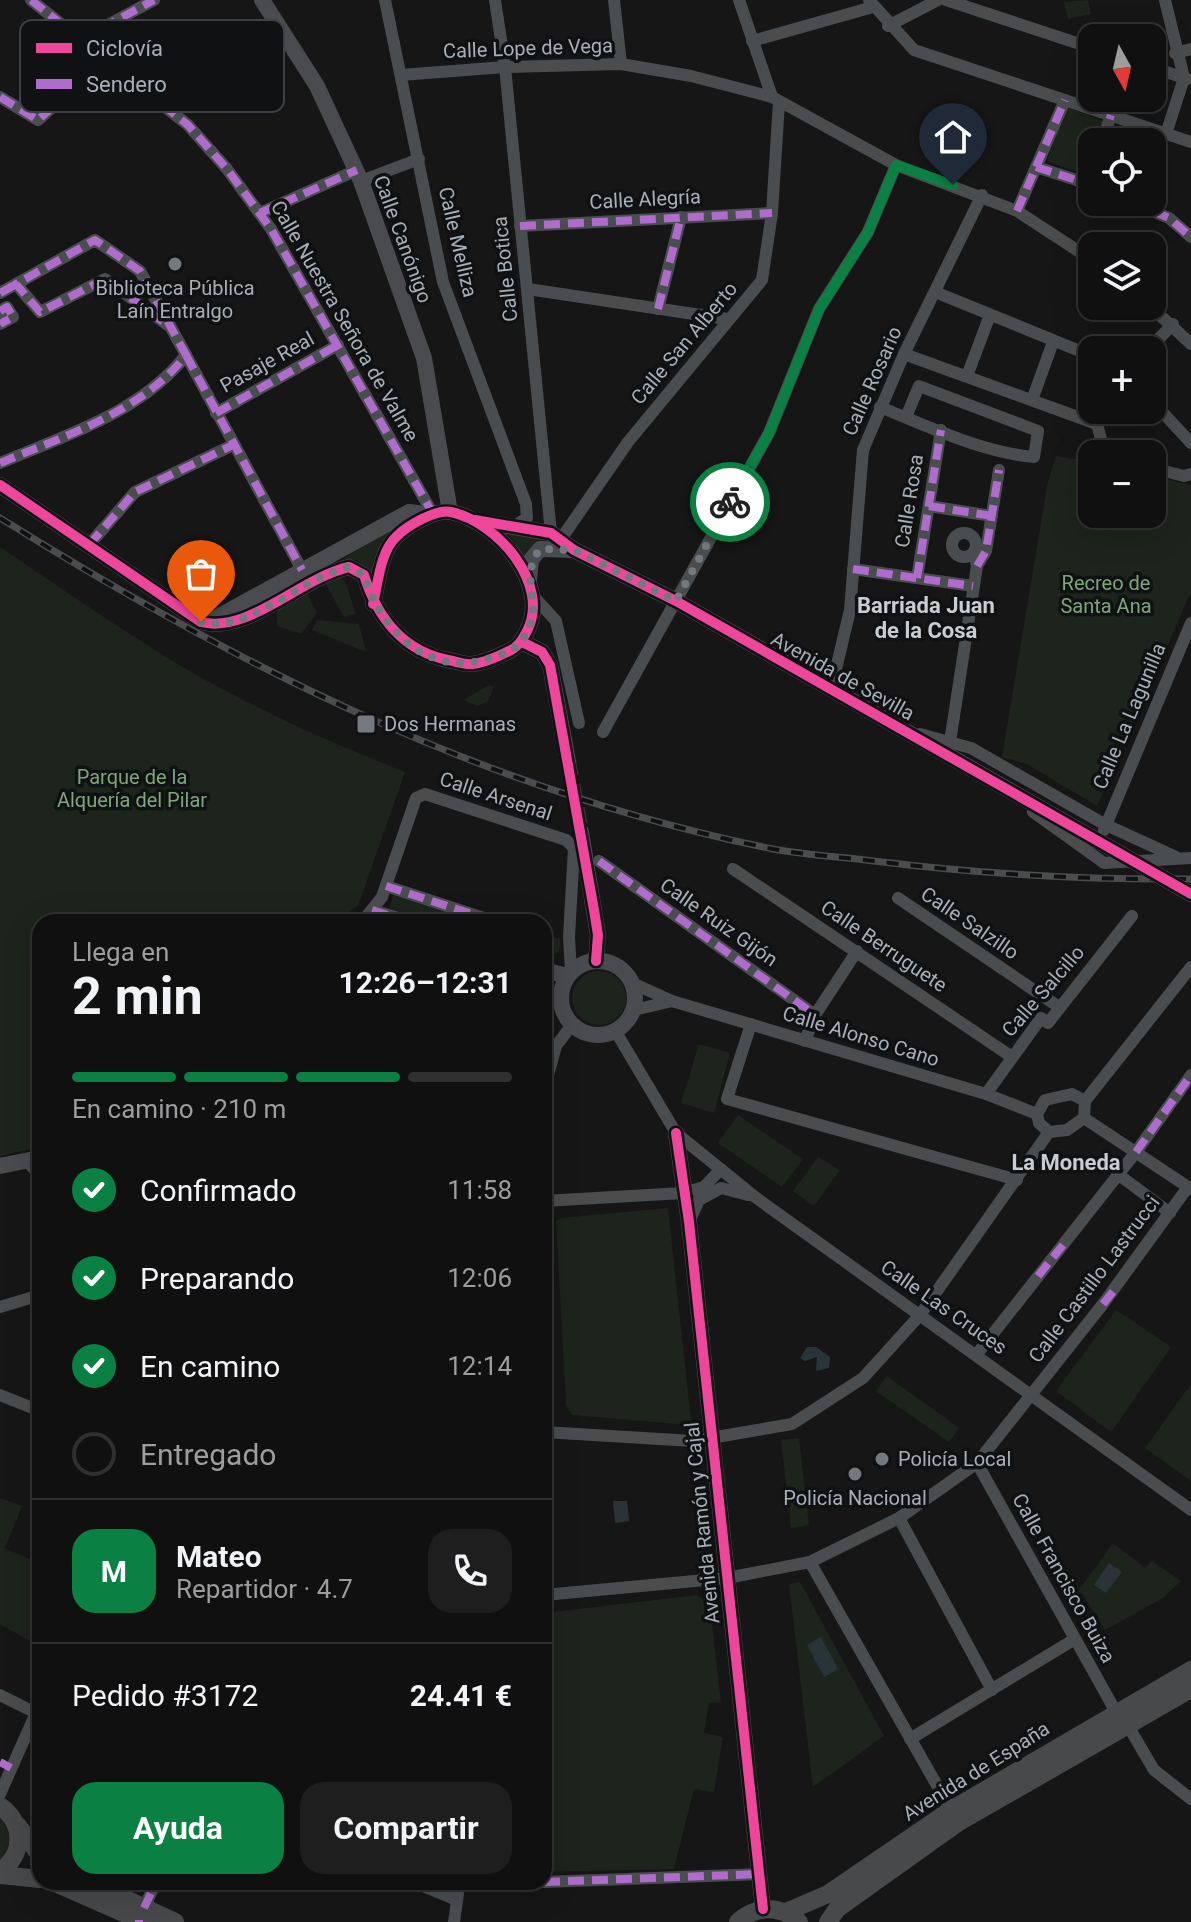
<!DOCTYPE html>
<html lang="es">
<meta charset="utf-8">
<style>
body{margin:0;font-family:Roboto,sans-serif;background:#1e1e1e;color:#f1f3f6;height:100vh;display:flex;flex-direction:column;font-size:30px;white-space:nowrap}
*{box-sizing:border-box;margin:0}
p{font-size:26px;color:#9c9d9f}
.icon{flex:none;width:44px;height:44px;fill:none;stroke:currentColor;stroke-width:2;stroke-linecap:round;stroke-linejoin:round}
.map{position:relative;flex:1;overflow:hidden}
.drawer{position:absolute;left:32px;top:914px;width:520px;height:976px;display:flex;flex-direction:column;background:#101010;border-radius:24px;box-shadow:0 8px 32px #0002,0 0 0 2px #303030}
.drawer>*{flex:none}
.needle{width:52px;rotate:172deg}
.tools{position:absolute;left:1078px;top:24px;display:grid;gap:16px}
.tools a{display:grid;place-items:center;width:88px;height:88px;border-radius:16px;background:#101010;box-shadow:0 8px 32px #0002,0 0 0 2px #303030;font-size:40px}
.pin{position:absolute;display:grid;place-items:center;width:68px;height:68px;color:#fff;margin:-82px -34px;border-radius:50% 50% 50% 0;rotate:-45deg;box-shadow:0 0 8px #0007}
.pin .icon{rotate:45deg}
.courier{position:absolute;display:grid;place-items:center;width:80px;height:80px;margin:-40px;border:6px solid #0b8043;border-radius:50%;background:#fff;color:#222;box-shadow:0 2px 10px #0007}
.headline em{font-style:normal;font-weight:700}
.headline div{display:flex;flex-direction:column-reverse}
.headline{display:flex;align-items:center;justify-content:space-between;height:136px;padding:0 40px}
h1{font-size:52px;font-weight:700;line-height:60px}
.bar{display:grid;grid-template-columns:repeat(4,1fr);gap:12px 8px;align-content:center;height:96px;padding:0 40px}
.bar i{height:10px;border-radius:6px;background:#303030}
.bar .current{background:#0b8043}
.bar p{grid-column:span 4}
.line{display:flex;align-items:center;gap:20px;padding:0 40px;border-top:2px solid #303030}
.line div{flex:1}
.round{display:grid;place-items:center;flex:none;width:84px;height:84px;border-radius:24px;background:#1e1e1e}
ol{padding:0 40px;list-style:none}
li{display:flex;align-items:center;gap:24px;height:88px}
li p{margin-inline-start:auto}
li .icon{padding:8px;border-radius:50%;background:#0b8043;color:#fff;stroke-width:4}
li:last-child{color:#9c9d9f}
li i{width:44px;height:44px;border:4px solid #303030;border-radius:50%}
.primary-button{display:flex;gap:16px;margin-top:auto;padding:16px 40px}
.primary-button a{flex:1;height:92px;border-radius:24px;background:#0b8043;color:#fff;font-size:32px;font-weight:700;line-height:92px;text-align:center}
.primary-button a+a{background:#1e1e1e;color:#f1f3f6}
.map>svg:first-child{display:block}
.green{fill:#1c241c}
.water{fill:#293439}
.lines{fill:none;stroke-linecap:round;stroke-linejoin:round}
.secondary-tunnel{stroke:#333536;stroke-width:16;stroke-dasharray:16 8;stroke-linecap:butt}
.street{stroke:#4a4d4f;stroke-width:12}
.secondary{stroke:#494b4e;stroke-width:16}
.primary{stroke:#48494b;stroke-width:18}
.rail-casing{stroke:#4a4c4f;stroke-width:7}
.rail{stroke:#101112;stroke-width:4;stroke-dasharray:12;stroke-linecap:butt}
.secondary-bridge{stroke:#494b4e;stroke-width:16}
.quiet{stroke:#b06ccc;stroke-width:8;stroke-dasharray:16 8;stroke-linecap:butt}
.cycleway-casing{stroke:#101112;stroke-width:15}
.cycleway{stroke:#ed469a;stroke-width:10}
.done{stroke:#74797f;stroke-width:8;stroke-dasharray:0 14.4}
.route{stroke:#0b8043;stroke-width:10}
.poi-dot{fill:#74797f;stroke:#101112;stroke-width:3}
.labels{text-anchor:middle;stroke-width:7;stroke-linejoin:round;paint-order:stroke}
.street-label{font-size:20px;fill:#a7afb8;stroke:#101112}
.poi-label{font-size:20px;fill:#a7afb8;stroke:#101112}
.park-label{font-size:20px;fill:#80a47d;stroke:#101112}
.neighbourhood-label{font-size:22px;font-weight:bold;fill:#c8cdd4;stroke:#101112}
.key{fill:#101112;stroke:#3d4044;stroke-width:2}
.key-label{font-size:22px;fill:#a7afb8}
</style>
<div class="map">
<svg width="1191" height="1922" viewBox="0 0 1191 1922">
<rect width="100%" height="100%" fill="#161616"/>
<g class="green">
<polygon points="1088,0 1091,14 1068,19 1064,2"/>
<polygon points="1066,107 1104,121 1096,142 1092,142 1085,175 1047,161"/>
<polygon points="1056,456 1092,462 1092,514 1152,514 1152,476 1191,485 1191,592 1097,806 1027,764 1002,757 1048,481"/>
<polygon points="389,528 372,575 357,560 340,561"/>
<polygon points="503,528 546,539 534,546 523,560 515,543"/>
<path d="M0,547C49,580 98,614 147,645C228,697 316,737 405,772L358,906L331,922H40V1147L0,1156Z"/>
<polygon points="339,576 346,584 356,614 344,617 324,581"/>
<polygon points="305,590 317,612 301,634 277,626 277,606"/>
<polygon points="317,620 359,624 366,652 312,630"/>
<polygon points="489,685 494,687 488,701 478,706 463,700"/>
<polygon points="402,887 512,922 401,922 389,911 394,890"/>
<polygon points="544,932 561,940 559,952 544,955"/>
<circle cx="599" cy="998" r="27"/>
<polygon points="699,1044 730,1053 714,1113 681,1103"/>
<polygon points="738,1115 803,1159 782,1187 718,1143"/>
<polygon points="818,1157 840,1170 814,1206 793,1191"/>
<polygon points="668,1208 691,1421 689,1425 572,1415 566,1405 556,1221 561,1218"/>
<polygon points="1116,1310 1171,1347 1111,1432 1056,1391"/>
<polygon points="887,1376 959,1428 949,1442 876,1391"/>
<polygon points="1191,1384 1191,1481 1145,1448"/>
<polygon points="799,1438 809,1525 791,1528 781,1440"/>
<polygon points="0,1498 22,1506 5,1548 40,1564 40,1647 0,1624"/>
<polygon points="1113,1543 1145,1568 1152,1561 1181,1581 1163,1598 1105,1630 1082,1593 1077,1593"/>
<polygon points="800,1582 884,1736 813,1787 789,1584"/>
<polygon points="697,1595 710,1605 721,1703 709,1702 704,1733 723,1737 714,1792 694,1789 674,1869 544,1872 544,1613"/>
<path d="M0,1816C13,1833 11,1845 0,1863Z"/>
</g>
<g class="water">
<polygon points="807,1347 816,1347 830,1357 829,1368 816,1371 817,1357 805,1361 800,1358"/>
<polygon points="613,1501 627,1501 629,1521 615,1523"/>
<polygon points="1109,1563 1122,1572 1106,1593 1094,1585"/>
<polygon points="821,1637 838,1669 824,1677 807,1645"/>
</g>
<g class="lines">
<polyline class="secondary-tunnel" points="568,761 581,832"/>
<g class="street">
<polyline points="31,0 188,125 227,169 271,229 433,514"/>
<polyline points="385,0 443,282 526,504 527,518 516,525"/>
<polyline points="495,0 505,67 551,533"/>
<polyline points="614,0 621,64"/>
<polyline points="739,0 772,97"/>
<polyline points="869,0 914,50 1191,142"/>
<polyline points="946,0 1092,48"/>
<polyline points="1165,0 1184,78 1166,134"/>
<polyline points="888,26 938,0"/>
<polyline points="80,40 154,0"/>
<polyline points="752,41 873,7"/>
<polyline points="1175,53 1191,49"/>
<polyline points="1152,67 1187,79"/>
<polyline points="401,75 505,67 621,64 691,76 772,97 896,165 1017,211 1092,260"/>
<polyline points="0,97 38,120 105,60"/>
<polyline points="1102,142 1111,115"/>
<polyline points="1036,167 1092,185"/>
<polyline points="361,181 419,159"/>
<polyline points="1131,202 1169,218 1191,237"/>
<polyline points="1017,211 1065,100"/>
<polyline points="260,213 357,170"/>
<polyline points="520,226 772,213"/>
<polyline points="528,289 727,319"/>
<polyline points="935,292 1092,356"/>
<polyline points="0,293 16,284"/>
<polyline points="1150,306 1191,344"/>
<polyline points="658,309 681,217"/>
<polyline points="0,311 7,307 13,317 0,324"/>
<polyline points="1148,350 1173,324"/>
<polyline points="904,354 1097,424"/>
<polyline points="186,355 302,570"/>
<polyline points="967,376 990,315"/>
<polyline points="1032,400 1053,342"/>
<polyline points="1152,401 1191,443"/>
<path d="M880,407C929,427 981,452 1034,457L1038,431L919,386L906,417"/>
<polyline points="1103,410 1097,424 1105,454"/>
<polyline points="216,413 338,345"/>
<path d="M0,463C64,436 142,412 186,355L140,271L95,240L16,284L40,312L105,279L169,326"/>
<polyline points="1152,468 1184,476 1191,474"/>
<polyline points="929,506 992,516"/>
<circle cx="964" cy="545" r="12"/>
<polyline points="561,539 628,442 762,280 772,213 779,102"/>
<polyline points="89,545 135,492 233,445"/>
<polyline points="977,566 986,551 999,470"/>
<polyline points="853,569 973,586"/>
<polyline points="917,578 941,430"/>
<polyline points="535,598 556,621 579,723"/>
<polyline points="831,690 850,610 863,450 904,354 982,195"/>
<polyline points="603,732 769,433 819,309 868,232 896,165"/>
<polyline points="920,734 971,748 1104,824 1176,857"/>
<polyline points="950,742 977,566 974,552"/>
<polyline points="1033,812 1104,863 1191,858"/>
<polyline points="1104,830 1191,623"/>
<polyline points="599,861 815,1015"/>
<polyline points="733,869 1012,1057"/>
<polyline points="386,886 496,922"/>
<polyline points="898,898 1059,1007"/>
<polyline points="372,910 411,922"/>
<polyline points="362,922 382,897 416,798 425,794 566,840 574,848 569,937 571,971"/>
<polyline points="632,983 672,1001 986,1094 1037,1114"/>
<polyline points="634,1010 672,1001"/>
<polyline points="751,1024 727,1099 1017,1180"/>
<polyline points="616,1032 676,1133 755,1197 1191,1510"/>
<polyline points="805,1041 815,1015 857,951"/>
<polyline points="544,1090 556,1046 571,1026"/>
<polyline points="986,1094 1041,1018 1048,1023 1132,916"/>
<polygon points="1072,1094 1085,1101 1084,1118 1067,1130 1049,1132 1039,1123 1037,1114 1045,1100"/>
<polyline points="1085,1101 1191,967"/>
<polyline points="1084,1118 1191,1189"/>
<polyline points="28,1162 40,1176"/>
<polyline points="1119,1175 1170,1213"/>
<polyline points="544,1201 683,1193 704,1187 721,1169"/>
<polyline points="689,1222 699,1200 721,1188 748,1195"/>
<polyline points="0,1307 40,1295"/>
<polyline points="977,1354 1136,1152 1191,1075"/>
<polyline points="0,1395 40,1411"/>
<polyline points="544,1432 693,1441 792,1424 863,1378 920,1315 1049,1132"/>
<polyline points="977,1463 1116,1712"/>
<polyline points="899,1518 992,1690"/>
<polyline points="810,1562 951,1810"/>
<polyline points="544,1595 727,1578 810,1562 899,1518 977,1463 1103,1304 1188,1187"/>
<polyline points="0,1695 40,1715"/>
<polyline points="1127,1724 1154,1770 1191,1799"/>
<polyline points="910,1739 1075,1639"/>
<polyline points="0,1794 40,1704"/>
<polyline points="413,1882 457,1900"/>
<polyline points="544,1882 761,1874"/>
<polyline points="460,1885 537,1882"/>
<polyline points="144,1908 156,1882"/>
<polyline points="454,1922 458,1894"/>
</g>
<g class="secondary">
<polyline points="262,0 317,86 361,181 424,358 450,512"/>
<path d="M0,485L201,622C249,634 300,578 349,567L364,575C377,617 403,651 448,660C455,661 465,665 472,664C483,663 497,657 507,652C517,648 522,641 527,631C551,585 498,522 451,512C436,509 408,525 397,536C380,551 378,584 373,604"/>
<polyline points="476,521 551,533 574,550 676,601 958,761"/>
<polyline points="529,580 531,560 540,549 574,550"/>
<polyline points="214,619 409,512 431,515"/>
<polyline points="522,642 542,652 550,665 568,761"/>
<polyline points="581,832 598,935 596,961"/>
<circle cx="598" cy="998" r="37"/>
<polyline points="544,970 567,976"/>
<polyline points="676,1133 689,1222 763,1909"/>
<polyline points="0,1166 40,1158"/>
</g>
<g class="primary">
<path d="M0,1806C24,1822 25,1855 0,1871"/>
<polyline points="18,1826 40,1855"/>
<polyline points="0,1875 40,1879"/>
<polyline points="53,1882 144,1922"/>
<polyline points="89,1882 175,1922"/>
<polyline points="786,1912 828,1894 951,1810 1191,1670"/>
<path d="M738,1922C756,1905 781,1905 799,1922"/>
<polyline points="828,1922 837,1909 959,1822 1191,1689"/>
</g>
<defs>
<path id="rail" d="M0,518C246,671 487,791 773,849C806,855 841,857 874,861C980,874 1084,880 1191,879"/>
</defs>
<use href="#rail" class="rail-casing"/>
<use href="#rail" class="rail"/>
<polyline class="secondary-bridge" points="958,761 1191,894"/>
<g class="quiet">
<polyline points="31,0 188,125 227,169 271,229 433,514"/>
<polyline points="80,40 154,0"/>
<polyline points="0,97 38,120 105,60"/>
<polyline points="1102,142 1111,115"/>
<polyline points="1036,167 1092,185"/>
<polyline points="1131,202 1169,218 1191,237"/>
<polyline points="1017,211 1065,100"/>
<polyline points="260,213 357,170"/>
<polyline points="520,226 772,213"/>
<polyline points="0,293 16,284"/>
<polyline points="658,309 681,217"/>
<polyline points="0,311 7,307 13,317 0,324"/>
<polyline points="186,355 302,570"/>
<polyline points="216,413 338,345"/>
<path d="M0,463C64,436 142,412 186,355L140,271L95,240L16,284L40,312L105,279L169,326"/>
<polyline points="929,506 992,516"/>
<polyline points="89,545 135,492 233,445"/>
<polyline points="977,566 986,551 999,470"/>
<polyline points="853,569 973,586"/>
<polyline points="917,578 941,430"/>
<polyline points="599,861 815,1015"/>
<polyline points="386,886 496,922"/>
<polyline points="372,910 411,922"/>
<polyline points="1136,1152 1191,1075"/>
<polyline points="1038,1276 1063,1245"/>
<polyline points="1103,1304 1115,1289"/>
<polyline points="39,1706 40,1706"/>
<polyline points="0,1762 11,1768"/>
<polyline points="544,1882 761,1874"/>
<polyline points="460,1885 537,1882"/>
<polyline points="144,1908 156,1882"/>
<polyline points="139,1922 139,1920"/>
</g>
<defs>
<g id="cycleway">
<path d="M0,485L201,622C249,634 300,578 349,567L364,575C377,617 403,651 448,660C455,661 465,665 472,664C483,663 497,657 507,652C517,648 522,641 527,631C551,585 498,522 451,512C436,509 408,525 397,536C380,551 378,584 373,604"/>
<polyline points="475,520 551,533 574,550 676,601 1191,894"/>
<polyline points="522,642 542,652 550,665 594,910 598,935 596,961"/>
<polyline points="676,1133 689,1222 763,1909"/>
</g>
</defs>
<use href="#cycleway" class="cycleway-casing"/>
<use href="#cycleway" class="cycleway"/>
</g>
<g class="lines">
<path class="done" d="M201,622C249,634 300,578 349,567L364,575C381,630 428,679 491,658C503,654 515,651 522,640C548,604 516,580 540,549L574,550L676,601L730,502"/>
<polyline class="route" points="730,502 769,433 819,309 868,232 896,165 953,185"/>
</g>
<g class="poi-dot">
<circle cx="175" cy="264" r="8"/>
<rect x="356" y="714" width="20" height="20" rx="4"/>
<circle cx="882" cy="1459" r="8"/>
<circle cx="855" cy="1474" r="8"/>
</g>
<g class="labels">
<g class="street-label">
<text transform="translate(528 48) rotate(-2)" y="7">Calle Lope de Vega</text>
<text transform="translate(645 199) rotate(-3)" y="7">Calle Alegría</text>
<text transform="translate(403 239) rotate(70)" y="7">Calle Canónigo</text>
<text transform="translate(458 242) rotate(77)" y="7">Calle Melliza</text>
<text transform="translate(505 269) rotate(-96)" y="7">Calle Botica</text>
<text transform="translate(345 321) rotate(60)" y="7">Calle Nuestra Señora de Valme</text>
<text transform="translate(684 343) rotate(-50)" y="7">Calle San Alberto</text>
<text transform="translate(267 362) rotate(-29)" y="7">Pasaje Real</text>
<text transform="translate(872 381) rotate(-66)" y="7">Calle Rosario</text>
<text transform="translate(909 501) rotate(-81)" y="7">Calle Rosa</text>
<text transform="translate(843 676) rotate(29)" y="7">Avenida de Sevilla</text>
<text transform="translate(1129 716) rotate(-67)" y="7">Calle La Lagunilla</text>
<text transform="translate(496 796) rotate(18)" y="7">Calle Arsenal</text>
<text transform="translate(719 922) rotate(35)" y="7">Calle Ruiz Gijón</text>
<text transform="translate(970 923) rotate(34)" y="7">Calle Salzillo</text>
<text transform="translate(884 946) rotate(34)" y="7">Calle Berruguete</text>
<text transform="translate(1043 991) rotate(-49)" y="7">Calle Salcillo</text>
<text transform="translate(861 1036) rotate(17)" y="7">Calle Alonso Cano</text>
<text transform="translate(1094 1279) rotate(-53)" y="7">Calle Castillo Lastrucci</text>
<text transform="translate(944 1307) rotate(35)" y="7">Calle Las Cruces</text>
<text transform="translate(702 1523) rotate(-96)" y="7">Avenida Ramón y Cajal</text>
<text transform="translate(1064 1578) rotate(61)" y="7">Calle Francisco Buiza</text>
<text transform="translate(976 1771) rotate(-32)" y="7">Avenida de España</text>
</g>
<g class="poi-label">
<text x="175" y="295">Biblioteca Pública<tspan x="175" dy="23">Laín Entralgo</tspan></text>
<text x="384" y="731" text-anchor="start">Dos Hermanas</text>
<text x="898" y="1466" text-anchor="start">Policía Local</text>
<text x="855" y="1505">Policía Nacional</text>
</g>
<g class="park-label">
<text x="1106" y="590">Recreo de<tspan x="1106" dy="23">Santa Ana</tspan></text>
<text x="132" y="784">Parque de la<tspan x="132" dy="23">Alquería del Pilar</tspan></text>
</g>
<g class="neighbourhood-label">
<text x="926" y="613">Barriada Juan<tspan x="926" dy="25">de la Cosa</tspan></text>
<text x="1066" y="1170">La Moneda</text>
</g>
</g>
<rect x="20" y="20" width="264" height="92" rx="12" class="key"/>
<rect x="36" y="43" width="36" height="10" fill="#ed469a"/>
<rect x="36" y="79" width="36" height="10" fill="#b06ccc"/>
<g class="key-label">
<text x="86" y="56">Ciclovía</text>
<text x="86" y="92">Sendero</text>
</g>
</svg>
<div class="tools">
<a><svg class="needle" viewBox="-14 -14 28 28"><path d="M0-13l5 13h-10z" fill="#e53935"/><path d="M0 13l5-13h-10z" fill="#9c9d9f"/></svg></a>
<a><svg class="icon" aria-label="locate" viewBox="0 0 24 24"><circle cx="12" cy="12" r="6"/><path d="M12 2v4M12 18v4M2 12h4M18 12h4"/></svg></a>
<a><svg class="icon" aria-label="layers" viewBox="0 0 24 24"><path d="M12 4l9 5-9 5-9-5zM3 14l9 5 9-5"/></svg></a>
<a>+</a>
<a>−</a>
</div>
<div class="pin" style="left:201px;top:622px;background:#ea580c"><svg class="icon" aria-label="bag" viewBox="0 0 24 24"><path d="M5 8h14l-1 12H6zM9 8a3 3 0 0 1 6 0"/></svg></div>
<div class="pin" style="left:953px;top:185px;background:#1f2937"><svg class="icon" aria-label="home" viewBox="0 0 24 24"><path d="M3 11l9-7 9 7M6 9v11h12V9"/></svg></div>
<div class="courier" style="left:730px;top:502px"><svg class="icon" aria-label="bike" viewBox="0 0 24 24"><circle cx="6" cy="16" r="4"/><circle cx="18" cy="16" r="4"/><path d="M6 16l4-8h5l3 8M10 8l3 8H6M13 5h3"/></svg></div>
<section class="drawer">
<div class="headline"><div><h1>2 min</h1><p>Llega en</p></div><em>12:26–12:31</em></div>
<div class="bar"><i class="current"></i><i class="current"></i><i class="current"></i><i></i><p>En camino · 210 m</p></div>
<ol>
<li><svg class="icon" aria-label="check" viewBox="0 0 24 24"><path d="M5 12l5 5 9-10"/></svg>Confirmado<p>11:58</p></li>
<li><svg class="icon" aria-label="check" viewBox="0 0 24 24"><path d="M5 12l5 5 9-10"/></svg>Preparando<p>12:06</p></li>
<li><svg class="icon" aria-label="check" viewBox="0 0 24 24"><path d="M5 12l5 5 9-10"/></svg>En camino<p>12:14</p></li>
<li><i></i>Entregado</li>
</ol>
<div class="line" style="height:144px"><b class="round" style="background:#0b8043;color:#fff">M</b><div><b>Mateo</b><p>Repartidor · 4.7</p></div><a class="round"><svg class="icon" aria-label="phone" viewBox="0 0 24 24"><path d="M5 4h4l2 5-3 2q2 4 5 5l2-3 5 2v4C11 20 4 13 5 4z"/></svg></a></div>
<div class="line" style="height:104px"><div>Pedido #3172</div><b>24.41 €</b></div>
<div class="primary-button"><a>Ayuda</a><a>Compartir</a></div>
</section>
</div>
